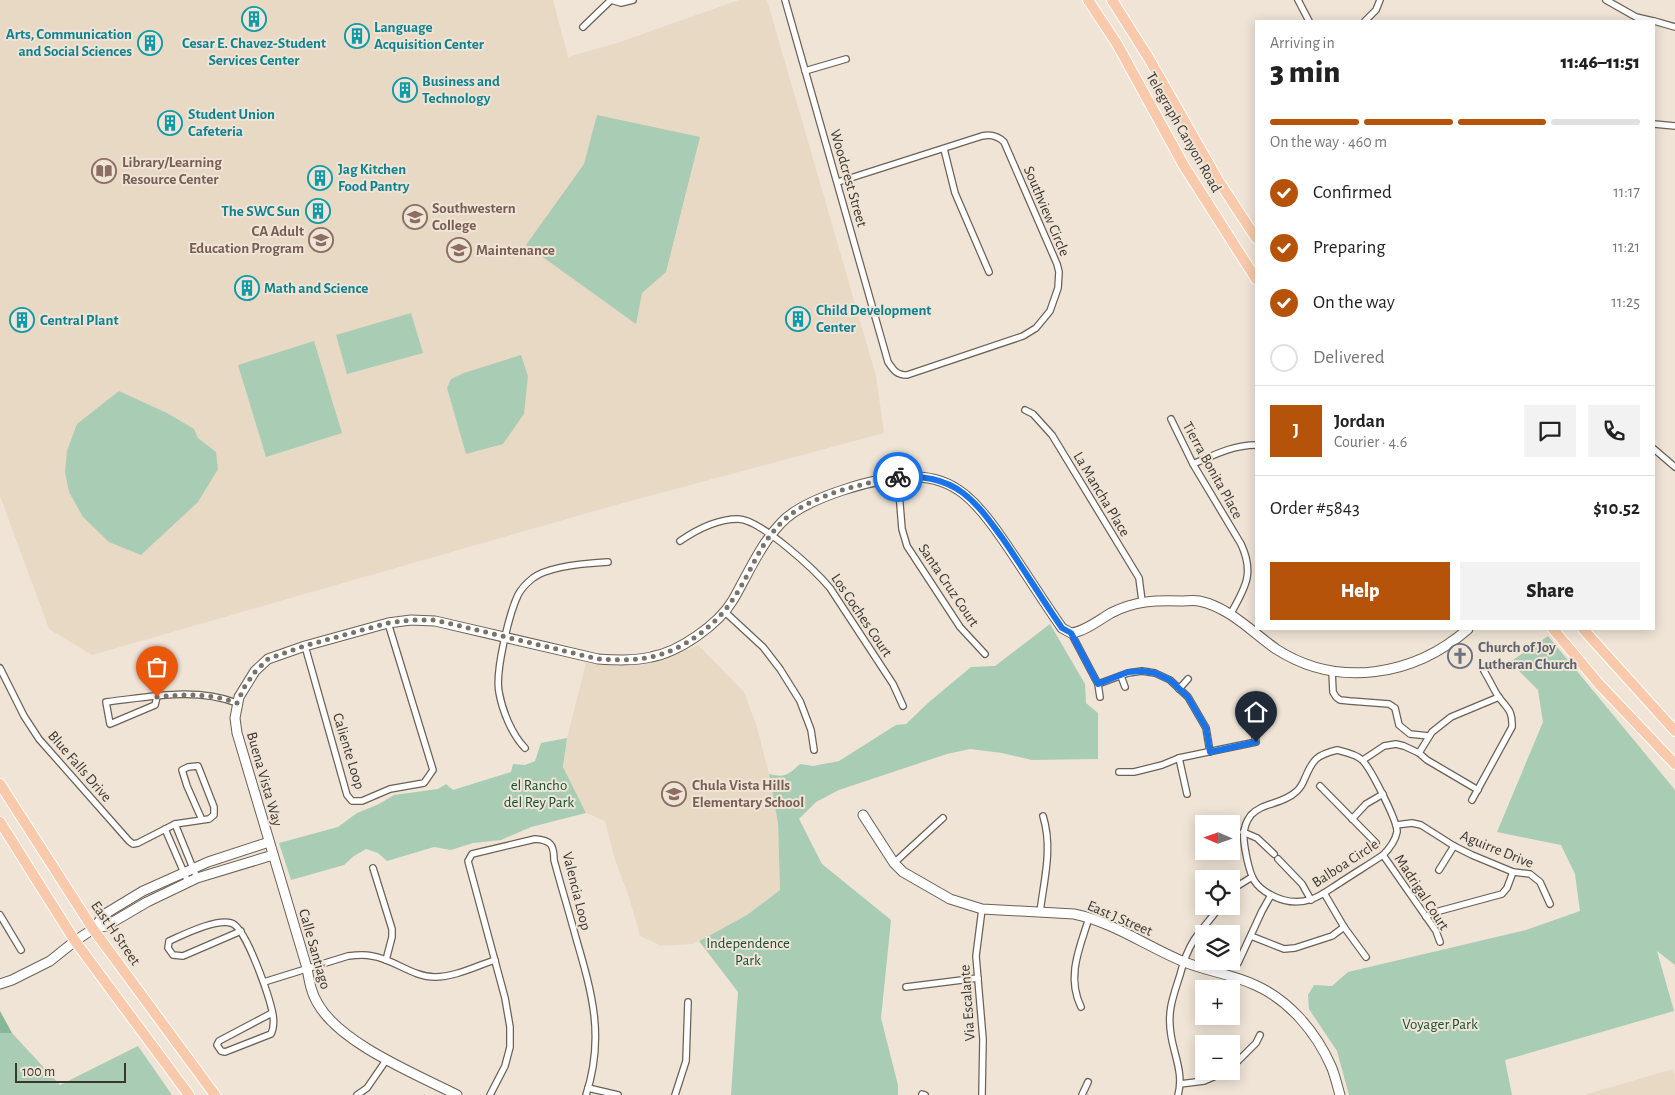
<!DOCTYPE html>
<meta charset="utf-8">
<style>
body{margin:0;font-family:"Alegreya Sans",sans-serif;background:#f2f2f2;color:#222;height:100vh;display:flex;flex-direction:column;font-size:19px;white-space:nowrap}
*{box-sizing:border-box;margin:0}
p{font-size:16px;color:#767676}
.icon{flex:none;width:28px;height:28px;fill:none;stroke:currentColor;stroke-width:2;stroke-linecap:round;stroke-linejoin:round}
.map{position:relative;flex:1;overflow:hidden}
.details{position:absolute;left:1255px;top:20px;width:400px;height:610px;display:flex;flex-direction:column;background:#fff;border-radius:0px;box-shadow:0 2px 12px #0003}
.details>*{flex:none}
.needle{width:32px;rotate:272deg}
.controls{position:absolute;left:1195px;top:815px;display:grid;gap:10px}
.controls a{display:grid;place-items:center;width:45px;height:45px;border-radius:0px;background:#fff;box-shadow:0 2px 12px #0003;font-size:25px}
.scale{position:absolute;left:15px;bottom:12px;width:111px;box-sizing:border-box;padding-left:5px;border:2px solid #3a3630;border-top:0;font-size:14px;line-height:18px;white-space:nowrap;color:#3a3630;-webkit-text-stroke:4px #efe4d6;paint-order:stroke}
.pin{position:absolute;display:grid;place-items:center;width:42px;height:42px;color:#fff;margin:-51px -21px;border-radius:50% 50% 50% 0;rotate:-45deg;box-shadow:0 0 5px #0007}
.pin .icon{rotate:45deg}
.courier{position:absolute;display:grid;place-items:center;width:50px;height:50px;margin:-25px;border:4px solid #1a73e8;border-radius:50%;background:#fff;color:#222;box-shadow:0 1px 6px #0007}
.headline em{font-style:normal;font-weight:800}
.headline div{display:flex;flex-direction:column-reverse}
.headline{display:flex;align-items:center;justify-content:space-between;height:85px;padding:0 15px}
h1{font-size:32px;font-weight:800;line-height:38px}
.bar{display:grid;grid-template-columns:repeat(4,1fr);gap:8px 5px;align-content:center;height:60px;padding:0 15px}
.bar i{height:6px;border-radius:4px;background:#e0e0e0}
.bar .current{background:#b45309}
.bar p{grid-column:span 4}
.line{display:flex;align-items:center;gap:12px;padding:0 15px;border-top:1px solid #e0e0e0}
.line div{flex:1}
.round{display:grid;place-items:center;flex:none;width:52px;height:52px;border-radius:0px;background:#f2f2f2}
ol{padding:0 15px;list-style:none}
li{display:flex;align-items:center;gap:15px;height:55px}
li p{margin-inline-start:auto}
li .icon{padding:5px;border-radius:50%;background:#b45309;color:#fff;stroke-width:4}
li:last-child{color:#767676}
li i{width:28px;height:28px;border:2px solid #e0e0e0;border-radius:50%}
.primary-button{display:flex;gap:10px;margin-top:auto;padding:10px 15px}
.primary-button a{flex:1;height:58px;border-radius:0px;background:#b45309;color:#fff;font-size:20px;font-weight:800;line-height:58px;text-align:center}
.primary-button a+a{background:#f2f2f2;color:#222}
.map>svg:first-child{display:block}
.built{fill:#e8d9c4}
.green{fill:#a9ccb5}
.forest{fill:#86b799}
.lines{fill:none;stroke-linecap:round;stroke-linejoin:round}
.street-casing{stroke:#6b6155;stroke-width:8}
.secondary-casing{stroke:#6b6155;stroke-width:11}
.primary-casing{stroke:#fff;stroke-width:12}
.street{stroke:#fff;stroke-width:5.5}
.secondary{stroke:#fff;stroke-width:9}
.primary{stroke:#f8c9aa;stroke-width:10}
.done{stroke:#79736a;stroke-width:5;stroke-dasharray:0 9}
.route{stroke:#1a73e8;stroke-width:6}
.labels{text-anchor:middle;stroke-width:4;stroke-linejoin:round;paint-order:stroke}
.culture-label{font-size:15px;font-weight:bold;fill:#0d838f;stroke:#efe4d6;text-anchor:start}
.street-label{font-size:15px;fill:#3a3630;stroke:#efe4d6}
.education-label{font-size:15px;font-weight:bold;fill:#785e54;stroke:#efe4d6;text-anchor:start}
.worship-label{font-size:15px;font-weight:bold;fill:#5b616d;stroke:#efe4d6;text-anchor:start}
.park-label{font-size:15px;fill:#155032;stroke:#efe4d6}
</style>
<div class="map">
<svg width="1675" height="1095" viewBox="0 0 1675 1095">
<rect width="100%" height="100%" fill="#efe4d6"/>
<g class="built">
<polygon points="0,0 553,0 568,57 617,43 739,0 767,0 876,376 884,433 612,506 92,655 49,629 0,496"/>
<polygon points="698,645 744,692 757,727 769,774 778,823 780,890 747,915 692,944 661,946 640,936 629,897 615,860 605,821 586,813 563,767 567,738 586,663 617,666 671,657"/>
<polygon points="1673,1069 1675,1076 1675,1095 1584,1095"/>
</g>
<g class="green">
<polygon points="597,115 700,137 666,272 642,293 636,324 526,245 584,164"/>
<polygon points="411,313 423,353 347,374 336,335"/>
<polygon points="314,341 342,433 266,457 238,365"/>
<polygon points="521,355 528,376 524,414 503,444 466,454 447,388 451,379 464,373"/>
<polygon points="119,391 167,413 194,429 198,438 216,452 218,469 198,502 141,555 109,542 83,517 69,492 65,472 67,451 77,424"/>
<path d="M1050,624L1085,684L1086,703L1098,713V759L1032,760L1002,753L970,749L947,754L839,790L816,802L799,819L822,864L891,920L881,1018L898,1085V1095H731L738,992L699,941L747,915L780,890L778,823L769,774C785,778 788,775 800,764L813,766L839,761L896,725L906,724L928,703L971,667L995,666Z"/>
<polygon points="1548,636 1675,790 1675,965 1657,951 1674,1011 1505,1060 1512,1095 1349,1095 1337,1051 1309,1009 1308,995 1314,985 1332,986 1348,972 1526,930 1580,911 1575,874 1561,845 1497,832 1543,722 1538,690 1510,662"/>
<polygon points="567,738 563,767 586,813 531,827 501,840 473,843 451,850 434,847 387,861 378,853 366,849 354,856 344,865 291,880 279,843 338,827 357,813 379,804 394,795 438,789 446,784 453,790 511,772 513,764 525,765 535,761 541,743"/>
<polygon points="0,1033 12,1033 60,1085 138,1046 172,1095 0,1095"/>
</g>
<polygon class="forest" points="0,1011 12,1033 0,1033"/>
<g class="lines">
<defs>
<g id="street">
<polyline points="611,0 621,3 633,0"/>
<path d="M785,0L888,362C894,371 897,375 907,375L1023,336L1036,328L1050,311L1058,288L1059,272L1057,264L1004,142C998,136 991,134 982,136L838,182"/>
<polyline points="1298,0 1309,21"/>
<polyline points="1606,0 1636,17 1653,21"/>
<polyline points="1365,21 1376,10 1380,0"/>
<polyline points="1654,21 1675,27"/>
<polyline points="583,27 611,0"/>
<polyline points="805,71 846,59"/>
<polyline points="1654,124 1675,126"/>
<polyline points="944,149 955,193 989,272"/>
<polyline points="1025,410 1033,414 1052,435 1139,578 1142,601"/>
<path d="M1171,419L1193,464L1241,544C1255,574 1245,588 1230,615"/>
<polyline points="1654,449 1675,467"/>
<path d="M1193,464C1214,455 1233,445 1256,445"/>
<polyline points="900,466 899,492 902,529 907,546 960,627 985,654"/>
<path d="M680,541C696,530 717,519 738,519C760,519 815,570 830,588L893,684L903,706"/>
<polyline points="724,611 763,647 780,669 800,701 811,730 814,750"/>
<polyline points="1071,633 1098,684 1100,697"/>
<polyline points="305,646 347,795 352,801 362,801 390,789 424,783 433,770 388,623"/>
<polyline points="0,668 24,716 39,739 129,841 133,844 138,843 175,824 209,819 214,815 214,807 198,766 188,767 182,770 187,786 202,820"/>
<polyline points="1332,671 1333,692 1336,697 1340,700 1350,701 1389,704 1395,708 1399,725 1410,734 1429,736"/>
<polyline points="1121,676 1125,687"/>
<polyline points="1098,684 1128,673 1142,671 1155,673 1170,680 1188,697 1206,728 1210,752"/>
<polyline points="1179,689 1188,679"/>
<path d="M157,697L155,705L110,724L106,702C150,697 195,687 237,703"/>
<path d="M525,748C512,735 502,710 499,692C495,672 509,614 518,595C521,589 528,582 533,578C549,566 589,563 608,562"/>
<path d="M1337,750C1345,752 1356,754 1362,760C1370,767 1398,822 1397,832C1395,842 1389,849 1383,855C1368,865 1353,874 1338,884C1330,889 1321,896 1312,899C1298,904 1284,902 1271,895C1254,886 1251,877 1247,859C1244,844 1240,829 1251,815C1263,802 1282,805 1297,791C1301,787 1303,783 1305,778C1313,759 1317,755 1337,750Z"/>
<polyline points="1419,753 1432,732 1451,717 1499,697"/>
<polyline points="1179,758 1187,794"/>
<polyline points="1363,760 1384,746 1396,744 1404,746 1419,753 1427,760 1478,790"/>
<polyline points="1119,772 1134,772 1162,765 1179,758 1256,742 1254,732"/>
<polyline points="1320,786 1376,843"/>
<path d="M1472,800L1512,727C1513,709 1506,708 1498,696C1493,688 1489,679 1484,671"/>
<polyline points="1352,819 1366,804 1383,794"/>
<polyline points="175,824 197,878"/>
<polyline points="1396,825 1412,823 1421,825 1454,846 1472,855 1513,872 1530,874 1540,882 1550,904"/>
<polyline points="165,829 188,882"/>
<polyline points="1243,832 1257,838 1274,854"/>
<polyline points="1383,855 1436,931 1440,942"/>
<polyline points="1278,859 1302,884 1311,900"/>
<polyline points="894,863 943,818"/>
<polyline points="373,868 392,929 392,937 386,960"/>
<polyline points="1439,870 1454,846"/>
<polyline points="1231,890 1252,877"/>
<polyline points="1324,893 1344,927 1366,957"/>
<polyline points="982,909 976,956 983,1039 982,1095"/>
<path d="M1040,912C1044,880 1053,848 1043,816"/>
<polyline points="0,915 21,950"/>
<polyline points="1426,917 1432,913 1502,894 1507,888 1513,872"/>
<path d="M241,931L183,956L173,955L168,948L169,941C185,934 215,919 231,923C246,926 270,999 273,1015C274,1022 274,1028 271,1034L225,1052L221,1051L217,1045L219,1041L272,1013"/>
<polyline points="1251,936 1284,949 1295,948 1332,936 1344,927"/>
<polyline points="1238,963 1262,911 1271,895"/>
<path d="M264,982L348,956C356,955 364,954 372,956C394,959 412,977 435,977C455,977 476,966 495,960"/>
<polyline points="906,987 978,978"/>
<path d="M1081,1007C1066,976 1080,947 1089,918"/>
<polyline points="1231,1068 1256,1043 1260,1035"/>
<polyline points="1180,1084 1204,1081 1227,1071"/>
<polyline points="588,1088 618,1095"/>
<polyline points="922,1094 925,1095"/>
<polyline points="357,1095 367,1088 387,1059"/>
<path d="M490,1095L505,1066L510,1047V1027L505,998L468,861L472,854L535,839C551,840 554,845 554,860C561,886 569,912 576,938C592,993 605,1037 586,1095"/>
<polyline points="675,1095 686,1061 688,1002"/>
<polyline points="1082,1095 1088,1082"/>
<path d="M1178,1095C1184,1074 1174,1055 1171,1035C1167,1011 1173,997 1180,975C1183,963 1187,951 1194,940C1202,928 1212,918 1220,906"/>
</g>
<g id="secondary">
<path d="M863,815L894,863L903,872L950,899L982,909L1074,914C1113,922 1146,946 1182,961C1205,971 1232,974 1255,985C1289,1000 1316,1032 1331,1066C1335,1075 1337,1085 1340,1095"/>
<polyline points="93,929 105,914 143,891 208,862 269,842"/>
<polyline points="0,984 12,980 50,961 75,941 93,929 106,926 147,902 197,878 273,855"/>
<path d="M457,1095C416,1074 341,1044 318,1004C311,993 309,980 307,968L237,733L235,718L239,697L255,671L268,659L305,646L388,623L411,620L435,621L598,659C615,660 633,661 651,657C679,652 718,625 733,600C748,574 760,545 781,523C804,498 880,475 915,477C932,477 950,483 964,494C979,506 990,521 1001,537C1022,567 1041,598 1062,628L1071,633C1084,632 1099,620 1111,613C1134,601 1156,600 1181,601C1187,601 1194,600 1199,601C1229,607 1252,632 1276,649C1338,689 1414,676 1468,629"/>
</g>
<g id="primary">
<polyline points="1088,0 1117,44 1184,166 1256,279"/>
<polyline points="1112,0 1148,57 1218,180 1256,238"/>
<polyline points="1553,629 1599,684 1675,764"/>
<polyline points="1583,629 1675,731"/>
<polyline points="0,784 93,929 215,1095"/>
<polyline points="0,822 75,941 189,1095"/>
</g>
</defs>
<use href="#street" class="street-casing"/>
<use href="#secondary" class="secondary-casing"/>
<use href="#primary" class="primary-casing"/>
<use href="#street" class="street"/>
<use href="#secondary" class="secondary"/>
<use href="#primary" class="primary"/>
</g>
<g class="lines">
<path class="done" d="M157,697C185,694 210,693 237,703L245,686L255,672L268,659L304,646L388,623L411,620H435L598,659C615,660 633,661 651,657C681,651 714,627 731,602C750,576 758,545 782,522C809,495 861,484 898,477"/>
<path class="route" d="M898,477C920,475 945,479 963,493C980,506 991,523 1003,539C1023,568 1042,599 1062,628L1071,633L1098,684L1128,672L1142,671L1155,673L1170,680L1188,697L1206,728L1210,752L1256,742"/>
</g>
<defs>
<symbol id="building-ring" viewBox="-11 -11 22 22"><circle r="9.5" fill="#efe4d6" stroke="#0f9aa8" stroke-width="1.5"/><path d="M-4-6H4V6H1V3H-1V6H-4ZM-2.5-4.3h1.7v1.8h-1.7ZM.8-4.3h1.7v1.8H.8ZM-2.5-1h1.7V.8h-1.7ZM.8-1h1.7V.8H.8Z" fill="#0f9aa8"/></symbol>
<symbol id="library-ring" viewBox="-11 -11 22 22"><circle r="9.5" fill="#efe4d6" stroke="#8d6e63" stroke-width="1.5"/><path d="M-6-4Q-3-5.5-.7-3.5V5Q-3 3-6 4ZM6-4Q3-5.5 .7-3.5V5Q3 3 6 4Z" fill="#8d6e63"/></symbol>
<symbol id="university-ring" viewBox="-11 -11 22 22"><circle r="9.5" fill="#efe4d6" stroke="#8d6e63" stroke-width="1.5"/><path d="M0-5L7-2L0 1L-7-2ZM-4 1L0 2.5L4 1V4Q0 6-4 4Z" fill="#8d6e63"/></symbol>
<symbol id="church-ring" viewBox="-11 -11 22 22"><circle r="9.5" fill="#efe4d6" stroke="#6b7280" stroke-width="1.5"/><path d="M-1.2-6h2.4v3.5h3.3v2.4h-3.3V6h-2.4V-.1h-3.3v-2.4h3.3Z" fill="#6b7280"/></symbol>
<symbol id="school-ring" viewBox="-11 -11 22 22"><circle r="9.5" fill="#efe4d6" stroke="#8d6e63" stroke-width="1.5"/><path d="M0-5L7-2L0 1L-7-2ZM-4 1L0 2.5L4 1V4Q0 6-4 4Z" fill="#8d6e63"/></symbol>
</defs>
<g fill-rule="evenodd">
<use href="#building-ring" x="240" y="5" width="28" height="28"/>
<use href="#building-ring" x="343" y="22" width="28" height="28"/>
<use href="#building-ring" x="136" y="29" width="28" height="28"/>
<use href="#building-ring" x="391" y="76" width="28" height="28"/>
<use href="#building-ring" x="156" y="109" width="28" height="28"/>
<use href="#library-ring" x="90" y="157" width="28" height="28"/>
<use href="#building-ring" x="306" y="164" width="28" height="28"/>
<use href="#building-ring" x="304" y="197" width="28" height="28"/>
<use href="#university-ring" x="401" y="203" width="28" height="28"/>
<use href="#university-ring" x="307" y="226" width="28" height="28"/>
<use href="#university-ring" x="445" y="236" width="28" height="28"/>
<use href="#building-ring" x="233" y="274" width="28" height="28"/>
<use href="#building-ring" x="784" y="305" width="28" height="28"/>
<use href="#building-ring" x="8" y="306" width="28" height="28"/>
<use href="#church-ring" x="1446" y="642" width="28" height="28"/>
<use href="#school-ring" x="660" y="780" width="28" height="28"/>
</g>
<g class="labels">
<g class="culture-label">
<text x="374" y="32">Language<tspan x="374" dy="17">Acquisition Center</tspan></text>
<text x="132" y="39" text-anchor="end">Arts, Communication<tspan x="132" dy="17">and Social Sciences</tspan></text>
<text x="254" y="48" text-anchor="middle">Cesar E. Chavez-Student<tspan x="254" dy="17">Services Center</tspan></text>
<text x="422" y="86">Business and<tspan x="422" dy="17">Technology</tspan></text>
<text x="188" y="119">Student Union<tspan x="188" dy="17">Cafeteria</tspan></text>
<text x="338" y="174">Jag Kitchen<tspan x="338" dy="17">Food Pantry</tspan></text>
<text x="300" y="216" text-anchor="end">The SWC Sun</text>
<text x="264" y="293">Math and Science</text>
<text x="816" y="315">Child Development<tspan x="816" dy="17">Center</tspan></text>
<text x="40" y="325">Central Plant</text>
</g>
<g class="street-label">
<text transform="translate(1184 132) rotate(60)" y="5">Telegraph Canyon Road</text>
<text transform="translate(849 178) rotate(74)" y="5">Woodcrest Street</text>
<text transform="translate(1047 211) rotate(67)" y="5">Southview Circle</text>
<text transform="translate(1213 470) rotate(61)" y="5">Tierra Bonita Place</text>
<text transform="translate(1102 494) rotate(59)" y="5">La Mancha Place</text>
<text transform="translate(949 585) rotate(56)" y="5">Santa Cruz Court</text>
<text transform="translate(862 615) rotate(56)" y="5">Los Coches Court</text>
<text transform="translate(349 751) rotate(73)" y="5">Caliente Loop</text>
<text transform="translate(80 766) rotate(49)" y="5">Blue Falls Drive</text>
<text transform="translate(265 779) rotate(74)" y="5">Buena Vista Way</text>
<text transform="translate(1497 849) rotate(22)" y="5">Aguirre Drive</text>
<text transform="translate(1345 863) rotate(-33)" y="5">Balboa Circle</text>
<text transform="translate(577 891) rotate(76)" y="5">Valencia Loop</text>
<text transform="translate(1422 892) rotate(57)" y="5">Madrigal Court</text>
<text transform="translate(1120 918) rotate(23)" y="5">East J Street</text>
<text transform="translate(116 933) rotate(55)" y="5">East H Street</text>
<text transform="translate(315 949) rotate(74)" y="5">Calle Santiago</text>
<text transform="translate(967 1003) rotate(-94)" y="5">Via Escalante</text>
</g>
<g class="education-label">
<text x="122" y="167">Library/Learning<tspan x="122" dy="17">Resource Center</tspan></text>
<text x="432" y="213">Southwestern<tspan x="432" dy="17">College</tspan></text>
<text x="304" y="236" text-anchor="end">CA Adult<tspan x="304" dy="17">Education Program</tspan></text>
<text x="476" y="255">Maintenance</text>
<text x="692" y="790">Chula Vista Hills<tspan x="692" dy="17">Elementary School</tspan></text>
</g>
<g class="worship-label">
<text x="1478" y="652">Church of Joy<tspan x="1478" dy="17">Lutheran Church</tspan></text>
</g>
<g class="park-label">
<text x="539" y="790">el Rancho<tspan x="539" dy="17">del Rey Park</tspan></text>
<text x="748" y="948">Independence<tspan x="748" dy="17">Park</tspan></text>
<text x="1440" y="1029">Voyager Park</text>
</g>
</g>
</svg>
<div class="controls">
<a><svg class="needle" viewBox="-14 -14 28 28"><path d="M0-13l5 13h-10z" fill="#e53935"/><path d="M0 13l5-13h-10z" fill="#767676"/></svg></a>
<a><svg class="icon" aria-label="locate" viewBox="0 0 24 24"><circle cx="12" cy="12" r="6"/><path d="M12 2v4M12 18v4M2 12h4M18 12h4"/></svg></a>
<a><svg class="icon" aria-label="layers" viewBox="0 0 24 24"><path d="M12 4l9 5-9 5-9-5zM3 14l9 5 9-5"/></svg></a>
<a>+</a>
<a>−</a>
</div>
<div class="scale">100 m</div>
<div class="pin" style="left:157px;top:697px;background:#ea580c"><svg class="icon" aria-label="bag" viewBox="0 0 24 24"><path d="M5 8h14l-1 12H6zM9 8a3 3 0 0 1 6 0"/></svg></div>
<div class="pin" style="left:1256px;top:742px;background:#1f2937"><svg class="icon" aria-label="home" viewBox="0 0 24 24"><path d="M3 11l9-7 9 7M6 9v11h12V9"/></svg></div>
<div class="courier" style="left:898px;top:477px"><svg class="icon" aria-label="bike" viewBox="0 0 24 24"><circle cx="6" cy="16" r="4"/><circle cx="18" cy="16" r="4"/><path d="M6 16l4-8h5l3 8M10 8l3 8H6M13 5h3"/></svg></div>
<section class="details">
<div class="headline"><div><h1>3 min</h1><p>Arriving in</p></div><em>11:46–11:51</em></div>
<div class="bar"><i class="current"></i><i class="current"></i><i class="current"></i><i></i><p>On the way · 460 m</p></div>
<ol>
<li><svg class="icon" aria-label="check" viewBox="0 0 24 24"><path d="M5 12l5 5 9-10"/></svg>Confirmed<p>11:17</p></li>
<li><svg class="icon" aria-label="check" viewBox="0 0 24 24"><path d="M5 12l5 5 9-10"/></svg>Preparing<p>11:21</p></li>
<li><svg class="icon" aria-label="check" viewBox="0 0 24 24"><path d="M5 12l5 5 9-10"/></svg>On the way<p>11:25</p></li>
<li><i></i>Delivered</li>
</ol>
<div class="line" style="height:90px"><b class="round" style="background:#b45309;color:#fff">J</b><div><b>Jordan</b><p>Courier · 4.6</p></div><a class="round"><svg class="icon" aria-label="chat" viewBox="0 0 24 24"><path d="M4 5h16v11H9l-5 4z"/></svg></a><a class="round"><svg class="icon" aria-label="phone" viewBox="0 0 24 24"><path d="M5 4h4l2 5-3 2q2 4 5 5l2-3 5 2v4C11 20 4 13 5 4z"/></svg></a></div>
<div class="line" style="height:65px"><div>Order #5843</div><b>$10.52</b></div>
<div class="primary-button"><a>Help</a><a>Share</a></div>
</section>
</div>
